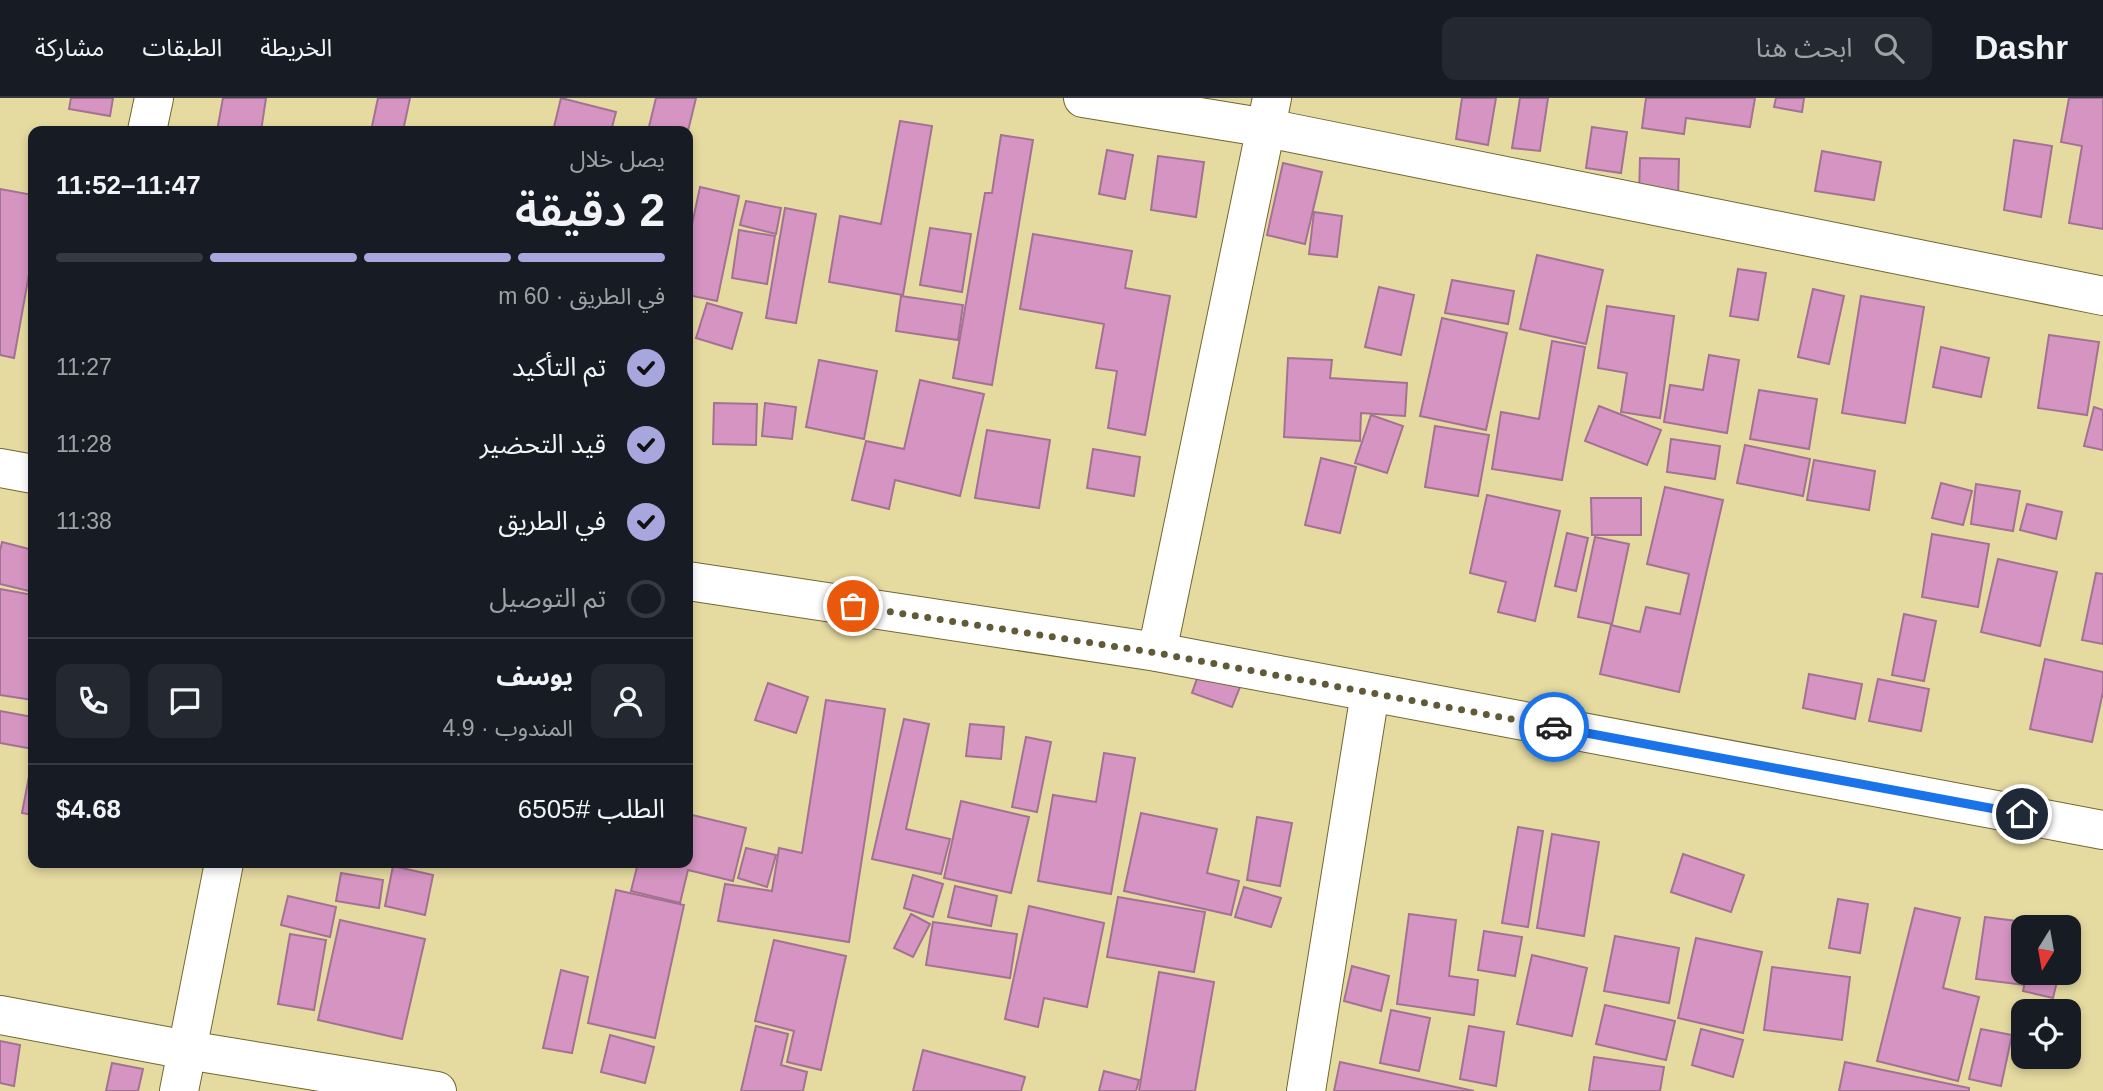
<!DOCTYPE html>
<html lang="ar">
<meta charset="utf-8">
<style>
body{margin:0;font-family:Helvetica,"Noto Sans Arabic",sans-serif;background:#242831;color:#f1f3f6;direction:rtl;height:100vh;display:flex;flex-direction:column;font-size:26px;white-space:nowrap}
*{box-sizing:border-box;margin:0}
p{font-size:23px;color:#9ea1a6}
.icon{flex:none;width:38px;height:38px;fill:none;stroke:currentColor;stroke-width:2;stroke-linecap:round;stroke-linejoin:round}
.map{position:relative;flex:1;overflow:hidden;direction:ltr}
.drawer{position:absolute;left:28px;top:28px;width:665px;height:742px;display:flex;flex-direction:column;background:#171b24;border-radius:14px;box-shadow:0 4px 10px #0003;direction:rtl}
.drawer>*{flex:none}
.needle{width:46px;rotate:191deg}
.controls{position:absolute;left:2011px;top:817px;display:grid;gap:14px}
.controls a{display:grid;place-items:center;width:70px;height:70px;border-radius:14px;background:#171b24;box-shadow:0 4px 10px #0003;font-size:35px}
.pin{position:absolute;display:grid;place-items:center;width:60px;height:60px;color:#fff;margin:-30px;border:4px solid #fff;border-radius:50%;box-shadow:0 2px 7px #0007}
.courier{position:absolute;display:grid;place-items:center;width:70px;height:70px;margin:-35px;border:5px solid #1a73e8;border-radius:50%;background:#fff;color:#222;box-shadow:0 2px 9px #0007}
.overview em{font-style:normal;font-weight:600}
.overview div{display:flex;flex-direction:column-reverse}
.overview{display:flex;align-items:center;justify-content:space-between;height:119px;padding:0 28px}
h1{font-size:46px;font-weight:600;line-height:52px}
.bar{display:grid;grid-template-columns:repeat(4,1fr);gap:10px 7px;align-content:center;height:84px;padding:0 28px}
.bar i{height:9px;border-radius:5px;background:#363941}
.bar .selected{background:#a7a6dd}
.bar p{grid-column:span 4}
.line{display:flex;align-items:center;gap:18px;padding:0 28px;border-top:2px solid #363941}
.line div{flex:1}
.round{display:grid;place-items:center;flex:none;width:74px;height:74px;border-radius:14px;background:#242831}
ol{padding:0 28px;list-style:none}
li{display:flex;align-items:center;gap:21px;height:77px}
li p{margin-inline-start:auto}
li .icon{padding:7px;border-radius:50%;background:#a7a6dd;color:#111;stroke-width:4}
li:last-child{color:#9ea1a6}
li i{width:38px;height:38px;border:4px solid #363941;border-radius:50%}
header{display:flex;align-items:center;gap:42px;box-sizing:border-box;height:98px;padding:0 35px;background:#171b24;border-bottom:2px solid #363941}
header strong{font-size:33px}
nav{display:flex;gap:38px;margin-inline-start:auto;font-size:24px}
.search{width:490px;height:63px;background:#242831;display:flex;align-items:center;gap:18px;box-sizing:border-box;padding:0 24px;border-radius:14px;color:#9ea1a6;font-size:26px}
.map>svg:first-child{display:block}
.building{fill:#d694c2;stroke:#a37293;stroke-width:2}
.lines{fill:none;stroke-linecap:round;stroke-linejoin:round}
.minor-casing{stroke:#716730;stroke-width:40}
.minor{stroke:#fff;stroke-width:38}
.done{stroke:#615a39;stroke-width:7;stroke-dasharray:0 12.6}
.route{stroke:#1a73e8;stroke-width:9}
</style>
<header>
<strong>Dashr</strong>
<div class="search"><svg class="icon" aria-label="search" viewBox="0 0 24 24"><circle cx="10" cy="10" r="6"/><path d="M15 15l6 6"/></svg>ابحث هنا</div>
<nav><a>الخريطة</a><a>الطبقات</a><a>مشاركة</a></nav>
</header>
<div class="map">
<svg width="2103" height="993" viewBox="0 0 2103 993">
<rect width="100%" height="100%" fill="#e5daa0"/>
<g class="building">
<polygon points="71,0 113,0 110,18 69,11"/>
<polygon points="223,0 266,0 261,33 217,33"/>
<polygon points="378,0 410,0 403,33 371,33"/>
<polygon points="561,0 616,14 611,33 553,33"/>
<polygon points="656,0 696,0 688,33 648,33"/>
<polygon points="1462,0 1496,0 1488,47 1456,41"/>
<polygon points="1520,0 1548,0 1540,53 1512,50"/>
<polygon points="1646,0 1755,0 1750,29 1686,20 1684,36 1642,30"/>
<polygon points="1776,0 1804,0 1802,14 1774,9"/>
<polygon points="2069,0 2103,0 2103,131 2069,125 2082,48 2061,44"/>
<polygon points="900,23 932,28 903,197 829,184 840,118 881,126"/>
<polygon points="1592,29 1627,34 1621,75 1586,70"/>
<polygon points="1001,37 1033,42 992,287 953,280 985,95 992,95"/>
<polygon points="2014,42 2052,48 2041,119 2004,112"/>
<polygon points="1107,52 1133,57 1125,101 1099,96"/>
<polygon points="1822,53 1881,64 1874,102 1815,93"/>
<polygon points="1158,58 1204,64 1196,119 1151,112"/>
<polygon points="1640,60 1679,61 1678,101 1639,99"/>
<polygon points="1283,65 1322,74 1305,146 1267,137"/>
<polygon points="700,89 739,98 717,203 688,197 688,145"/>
<polygon points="0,91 33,97 33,154 14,260 0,257"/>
<polygon points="746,103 781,110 776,136 740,127"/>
<polygon points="785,110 816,116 796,225 766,220"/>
<polygon points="1314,114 1342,118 1337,159 1309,156"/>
<polygon points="930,130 971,136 962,194 920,187"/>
<polygon points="739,132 775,138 767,186 732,180"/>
<polygon points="1033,136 1132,153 1125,190 1170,198 1145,337 1108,330 1117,273 1096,270 1104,226 1020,211"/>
<polygon points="1537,157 1603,172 1586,246 1520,231"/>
<polygon points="1738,171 1766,175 1758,222 1730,218"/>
<polygon points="1452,182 1514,193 1508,226 1445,215"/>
<polygon points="1379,189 1414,197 1401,257 1365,249"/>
<polygon points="1813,191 1844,198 1829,266 1798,259"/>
<polygon points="901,198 963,207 958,242 896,233"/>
<polygon points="1861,198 1924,209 1905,325 1842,315"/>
<polygon points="707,205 742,215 732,251 696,240"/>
<polygon points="1607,208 1674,218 1660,320 1621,314 1627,275 1598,270"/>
<polygon points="1442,220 1507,235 1486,332 1420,318"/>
<polygon points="2049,237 2099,244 2087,317 2038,310"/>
<polygon points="1552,243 1585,249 1562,382 1492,371 1501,314 1539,321"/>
<polygon points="1941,249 1989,260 1981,299 1933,289"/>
<polygon points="1709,257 1739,262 1727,335 1664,324 1670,287 1703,292"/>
<polygon points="1288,260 1332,262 1330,280 1407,285 1405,318 1361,315 1360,343 1284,339"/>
<polygon points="819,262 877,273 864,341 806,329"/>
<polygon points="920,282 984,296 960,398 895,382 889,411 852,402 866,343 904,351"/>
<polygon points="1759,292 1817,301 1809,351 1750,341"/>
<polygon points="714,305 757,306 756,347 713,346"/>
<polygon points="765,305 796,309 792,341 762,338"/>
<polygon points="1599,308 1661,332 1647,367 1585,343"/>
<polygon points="2094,309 2103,312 2103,352 2084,348"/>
<polygon points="1371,317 1403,328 1387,375 1355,365"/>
<polygon points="1435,328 1489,337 1478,398 1425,389"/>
<polygon points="987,332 1050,342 1039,410 975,400"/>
<polygon points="1671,341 1720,348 1715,381 1667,374"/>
<polygon points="1745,347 1810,361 1803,398 1737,385"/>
<polygon points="1093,351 1140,359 1134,398 1087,390"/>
<polygon points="1321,360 1356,369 1340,435 1305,427"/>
<polygon points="1814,362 1875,373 1869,412 1807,402"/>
<polygon points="1941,385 1972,393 1963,427 1932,420"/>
<polygon points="1976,386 2020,393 2013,433 1971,426"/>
<polygon points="1665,389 1723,402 1679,594 1600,576 1611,527 1640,534 1646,509 1680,516 1689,476 1647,466"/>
<polygon points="1487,397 1560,413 1535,523 1498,514 1506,484 1470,475"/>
<polygon points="1591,400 1641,400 1641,437 1592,437"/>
<polygon points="2027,406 2062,414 2056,441 2020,432"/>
<polygon points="1567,435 1588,440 1576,493 1555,488"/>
<polygon points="1932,436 1989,446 1978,509 1922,499"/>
<polygon points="1595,439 1629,446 1612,526 1578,519"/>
<polygon points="2,444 33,452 33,494 0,486 0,453"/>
<polygon points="1998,461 2057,474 2040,548 1981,534"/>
<polygon points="2096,475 2103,476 2103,546 2082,542"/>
<polygon points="0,491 33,497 33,602 0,597"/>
<polygon points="1904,516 1936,523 1924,583 1892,577"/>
<polygon points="2045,561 2103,574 2103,594 2092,644 2030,631"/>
<polygon points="1199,575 1240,589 1232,609 1192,595"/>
<polygon points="1809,576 1862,586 1855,621 1803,610"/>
<polygon points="1878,581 1929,591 1921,633 1869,623"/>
<polygon points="768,585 808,599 796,635 755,622"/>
<polygon points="826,602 885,611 849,844 718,823 725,786 772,793 779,750 802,755"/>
<polygon points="0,613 33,619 33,651 0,645"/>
<polygon points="904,621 929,626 906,731 950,741 941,776 872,761"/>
<polygon points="970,626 1004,629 1001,661 966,658"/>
<polygon points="1026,639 1051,644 1037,714 1012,709"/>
<polygon points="1104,655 1135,660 1111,796 1038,783 1053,697 1096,704"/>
<polygon points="32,663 33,664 33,717 22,715"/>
<polygon points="961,703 1029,719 1011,795 944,780"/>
<polygon points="1141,715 1217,731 1207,775 1239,783 1231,817 1124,793"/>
<polygon points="688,716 746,730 733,783 688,772 680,805 631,793 638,765 688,765"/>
<polygon points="1257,719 1292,725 1280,788 1247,782"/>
<polygon points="1518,729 1543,733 1528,829 1502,825"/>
<polygon points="1552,736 1599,744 1584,838 1537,830"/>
<polygon points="746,750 776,757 767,789 738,780"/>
<polygon points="1683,756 1744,777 1731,814 1671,794"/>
<polygon points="393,768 433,777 425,817 385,808"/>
<polygon points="341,775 383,782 379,810 336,803"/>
<polygon points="913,777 943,786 933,819 904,810"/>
<polygon points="955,788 997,798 991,828 948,819"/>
<polygon points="1244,789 1281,800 1271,829 1235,819"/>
<polygon points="616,792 684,807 655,940 588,925"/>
<polygon points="288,798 336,809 330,839 281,827"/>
<polygon points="1118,799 1205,814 1194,874 1107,859"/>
<polygon points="1838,801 1868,806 1860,855 1829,850"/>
<polygon points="1029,808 1104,825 1087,909 1044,900 1038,929 1005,921"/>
<polygon points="1915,810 1960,820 1943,890 1979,899 1958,983 1877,963"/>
<polygon points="911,816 930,826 913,859 894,850"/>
<polygon points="1409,816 1456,822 1449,878 1478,882 1474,917 1397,906"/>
<polygon points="1985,819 2032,825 2032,830 2023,830 2023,875 2025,875 2024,887 1976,881"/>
<polygon points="340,822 425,841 402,941 318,922"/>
<polygon points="933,824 1017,836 1010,880 926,867"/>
<polygon points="1484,833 1522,839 1515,878 1478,872"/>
<polygon points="290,836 326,842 314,912 278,906"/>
<polygon points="1615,838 1679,850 1669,905 1604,893"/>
<polygon points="1696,840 1762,854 1743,935 1678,920"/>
<polygon points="774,842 846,858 821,972 787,964 794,933 755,923"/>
<polygon points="1532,857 1587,870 1572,938 1517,926"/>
<polygon points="1352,868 1389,878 1381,913 1344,903"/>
<polygon points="1772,869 1850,879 1842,942 1764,932"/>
<polygon points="561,872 588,879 572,955 543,950"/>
<polygon points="1159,874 1214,884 1195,993 1139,993"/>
<polygon points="2027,875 2059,875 2053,900 2023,893"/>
<polygon points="1605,907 1675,923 1666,962 1596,946"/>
<polygon points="1391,912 1430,920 1419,973 1380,965"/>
<polygon points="756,928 788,936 781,967 807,974 803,993 741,993"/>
<polygon points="1469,928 1504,934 1496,988 1460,981"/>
<polygon points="1701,931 1743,942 1733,979 1692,967"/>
<polygon points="1981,931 2012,937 2001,988 1969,981"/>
<polygon points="610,937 654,949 645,985 601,974"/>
<polygon points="0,943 20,947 14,988 0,985"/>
<polygon points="923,952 1025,979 1021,993 913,993"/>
<polygon points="1594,959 1664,969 1660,993 1589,993"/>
<polygon points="1340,964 1474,993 1334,993"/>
<polygon points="1845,964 1969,990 1969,993 1839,993"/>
<polygon points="112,965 143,971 138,993 106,993"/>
<polygon points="1104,973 1139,982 1136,993 1099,993"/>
</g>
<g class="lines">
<defs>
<g id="minor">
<polyline points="1083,0 1267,30 2103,198"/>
<polyline points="147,33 154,0"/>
<polyline points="0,370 33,376"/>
<polyline points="688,483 1157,554 2103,732"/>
<polyline points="1157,554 1272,0"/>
<polyline points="0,917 187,952 437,993"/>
<polyline points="179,993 224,765"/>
<polyline points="1306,993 1370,595"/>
</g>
</defs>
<use href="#minor" class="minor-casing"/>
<use href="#minor" class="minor"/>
</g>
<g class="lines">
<polyline class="done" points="853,508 1157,555 1554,629"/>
<polyline class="route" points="1554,629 2022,716"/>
</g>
</svg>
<div class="controls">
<a><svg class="needle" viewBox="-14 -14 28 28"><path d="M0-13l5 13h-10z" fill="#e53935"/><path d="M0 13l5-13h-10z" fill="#9ea1a6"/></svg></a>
<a><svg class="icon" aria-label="locate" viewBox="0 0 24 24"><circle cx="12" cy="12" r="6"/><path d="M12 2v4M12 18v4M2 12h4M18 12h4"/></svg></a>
</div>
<div class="pin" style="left:853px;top:508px;background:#ea580c"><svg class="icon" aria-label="bag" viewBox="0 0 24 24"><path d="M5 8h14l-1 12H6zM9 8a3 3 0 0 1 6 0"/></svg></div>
<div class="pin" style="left:2022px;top:716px;background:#1f2937"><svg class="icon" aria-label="home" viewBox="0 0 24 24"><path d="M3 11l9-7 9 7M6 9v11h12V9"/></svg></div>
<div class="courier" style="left:1554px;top:629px"><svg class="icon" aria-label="car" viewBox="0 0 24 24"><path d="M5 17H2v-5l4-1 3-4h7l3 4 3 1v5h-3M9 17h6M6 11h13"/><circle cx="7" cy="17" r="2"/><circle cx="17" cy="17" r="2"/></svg></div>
<section class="drawer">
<div class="overview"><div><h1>2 دقيقة</h1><p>يصل خلال</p></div><em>11:47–11:52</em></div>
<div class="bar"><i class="selected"></i><i class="selected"></i><i class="selected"></i><i></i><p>في الطريق · 60 m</p></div>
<ol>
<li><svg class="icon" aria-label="check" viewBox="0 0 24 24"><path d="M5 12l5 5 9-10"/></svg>تم التأكيد<p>11:27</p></li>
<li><svg class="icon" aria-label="check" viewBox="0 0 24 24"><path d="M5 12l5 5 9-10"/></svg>قيد التحضير<p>11:28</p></li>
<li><svg class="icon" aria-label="check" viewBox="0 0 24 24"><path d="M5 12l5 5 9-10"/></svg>في الطريق<p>11:38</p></li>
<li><i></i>تم التوصيل</li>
</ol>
<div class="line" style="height:126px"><a class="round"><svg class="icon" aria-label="person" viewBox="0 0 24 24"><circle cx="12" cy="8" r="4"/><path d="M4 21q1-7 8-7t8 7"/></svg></a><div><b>يوسف</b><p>المندوب · 4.9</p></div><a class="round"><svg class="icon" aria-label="chat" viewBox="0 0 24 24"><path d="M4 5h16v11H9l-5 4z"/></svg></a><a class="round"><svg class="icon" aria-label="phone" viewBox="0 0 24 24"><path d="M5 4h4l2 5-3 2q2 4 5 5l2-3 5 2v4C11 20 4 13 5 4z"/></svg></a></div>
<div class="line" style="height:91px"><div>الطلب #6505</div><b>$4.68</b></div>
</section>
</div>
